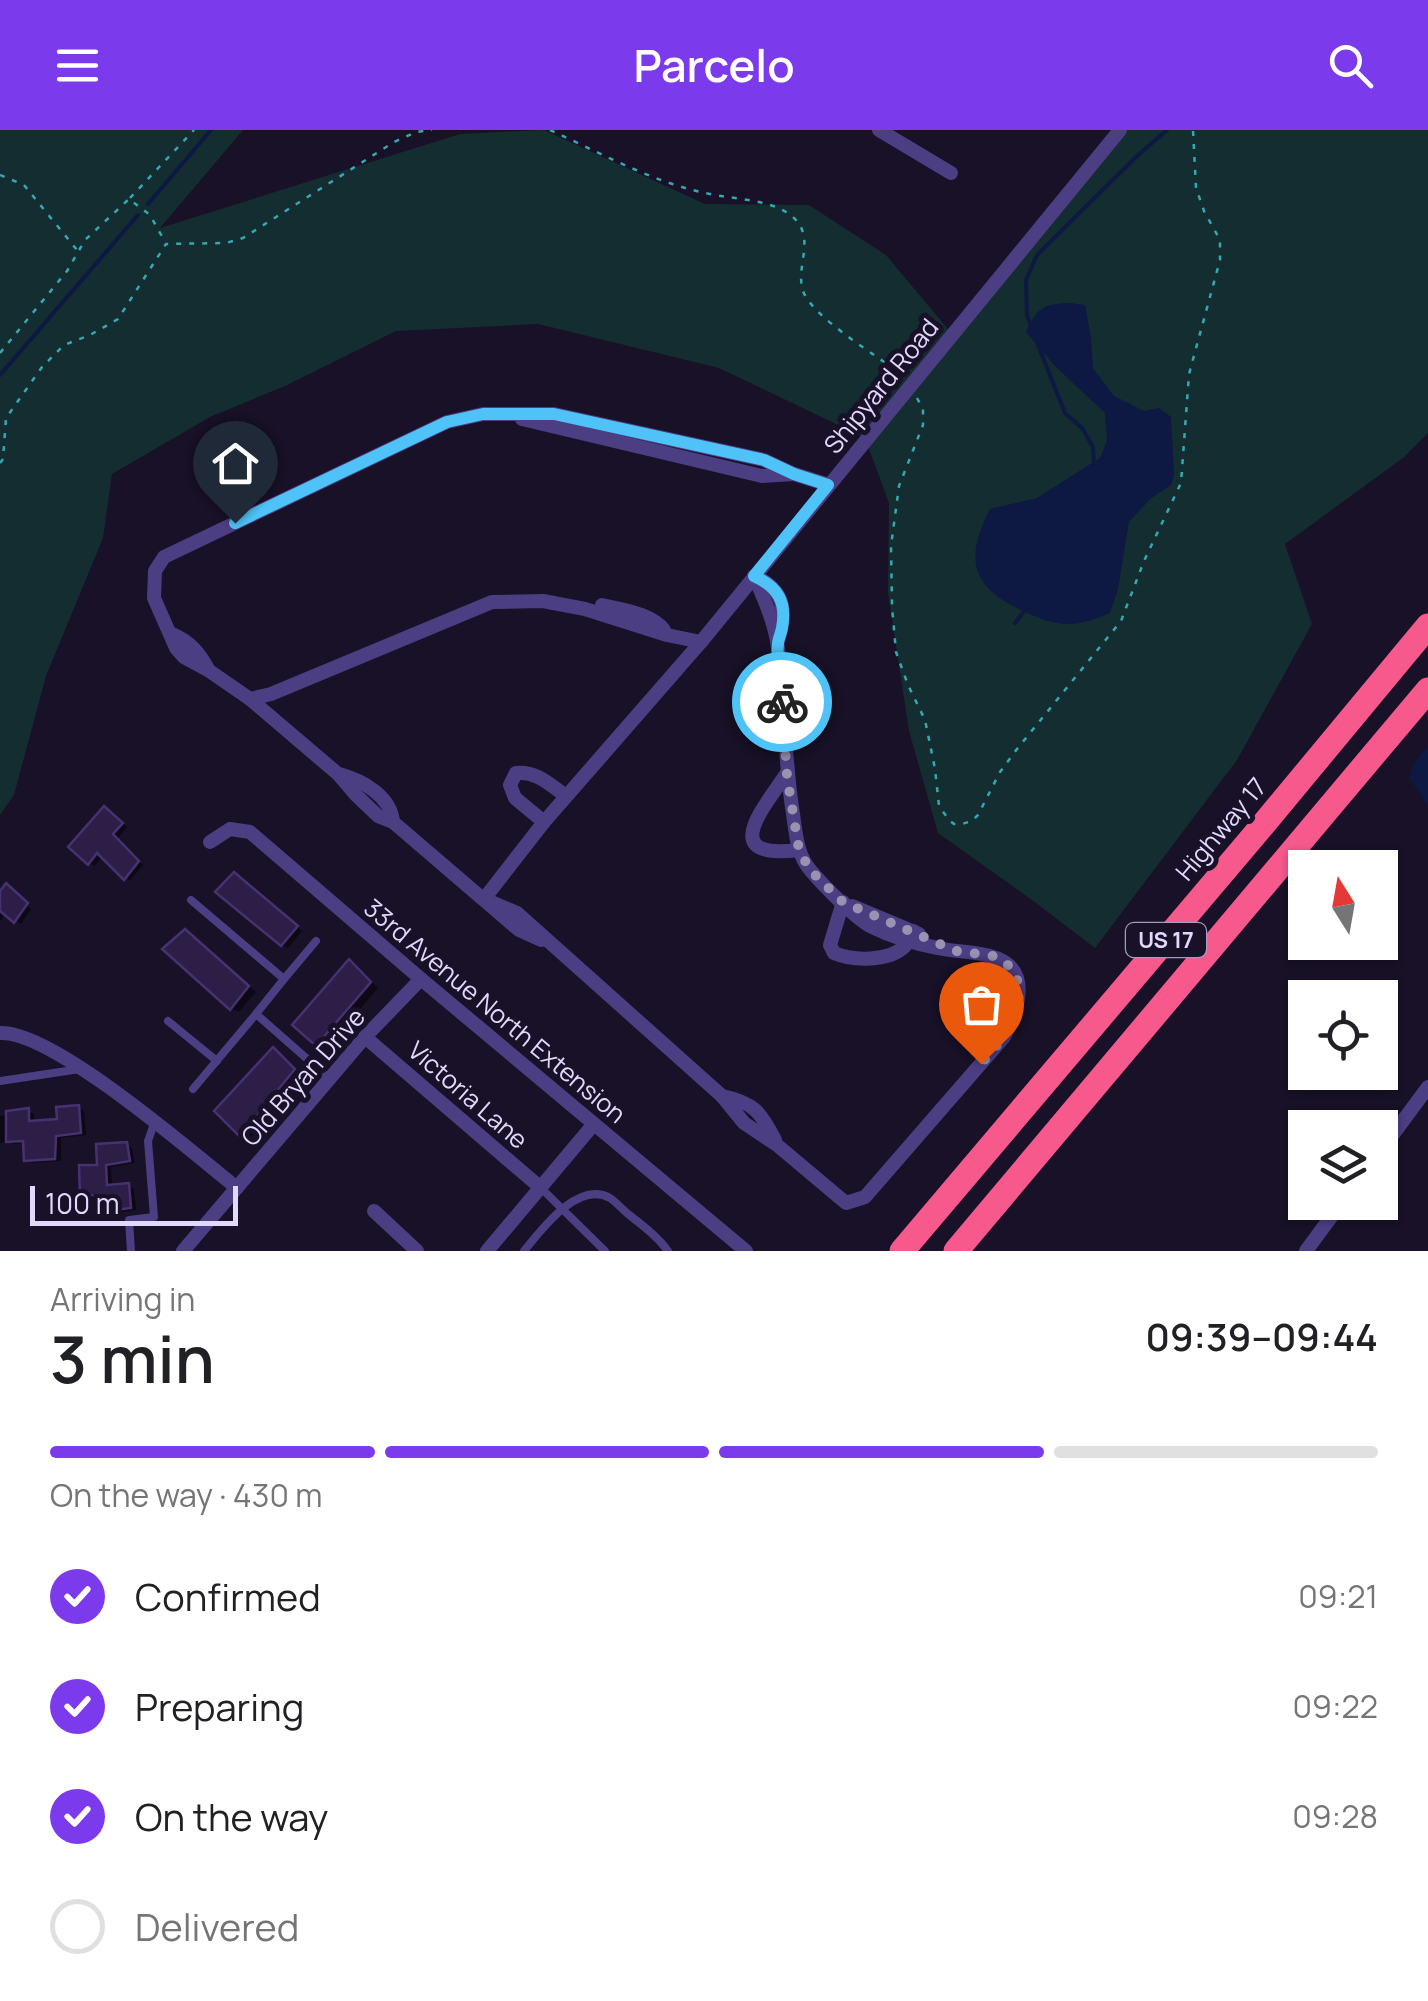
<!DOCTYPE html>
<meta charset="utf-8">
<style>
body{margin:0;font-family:Manrope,sans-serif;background:#f6f6f6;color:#202124;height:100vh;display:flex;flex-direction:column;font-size:38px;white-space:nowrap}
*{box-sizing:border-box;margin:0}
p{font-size:32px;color:#757577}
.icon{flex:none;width:55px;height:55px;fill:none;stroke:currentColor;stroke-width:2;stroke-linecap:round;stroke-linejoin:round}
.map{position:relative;height:1121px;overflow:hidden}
.drawer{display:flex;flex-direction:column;background:#fff;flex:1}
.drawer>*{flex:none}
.needle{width:65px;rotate:349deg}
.tools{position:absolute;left:1288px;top:720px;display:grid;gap:20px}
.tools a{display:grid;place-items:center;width:110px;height:110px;border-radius:0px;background:#fff;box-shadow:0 2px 8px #0004;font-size:50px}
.scale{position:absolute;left:30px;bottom:25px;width:208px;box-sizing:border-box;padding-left:10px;border:5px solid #e2d8fd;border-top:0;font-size:28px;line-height:35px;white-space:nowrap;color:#e2d8fd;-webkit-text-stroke:8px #181127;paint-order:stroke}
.pin{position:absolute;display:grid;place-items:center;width:85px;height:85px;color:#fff;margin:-102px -42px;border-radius:50% 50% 50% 0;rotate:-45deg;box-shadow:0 0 10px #0007}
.pin .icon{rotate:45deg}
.courier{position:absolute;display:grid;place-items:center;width:100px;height:100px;margin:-50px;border:8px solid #4fc3f7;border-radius:50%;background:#fff;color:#222;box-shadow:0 2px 12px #0007}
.summary em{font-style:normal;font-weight:600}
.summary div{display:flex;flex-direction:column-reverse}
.summary{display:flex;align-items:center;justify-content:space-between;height:170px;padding:0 50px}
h1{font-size:65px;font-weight:600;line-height:75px}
.bar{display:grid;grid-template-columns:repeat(4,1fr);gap:15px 10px;align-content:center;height:120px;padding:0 50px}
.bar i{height:12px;border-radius:8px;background:#e0e0e0}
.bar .active{background:#7c3aed}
.bar p{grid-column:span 4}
ol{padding:0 50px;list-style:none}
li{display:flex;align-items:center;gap:30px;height:110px}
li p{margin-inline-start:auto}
li .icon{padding:10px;border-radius:50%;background:#7c3aed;color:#fff;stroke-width:4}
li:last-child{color:#757577}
li i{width:55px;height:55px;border:5px solid #e0e0e0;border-radius:50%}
header{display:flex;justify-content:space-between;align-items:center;height:130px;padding:0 50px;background:#7c3aed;color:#fff;font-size:45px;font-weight:600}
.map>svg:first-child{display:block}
.green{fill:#142d30}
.water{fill:#0d1843}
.shadow{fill:#0007}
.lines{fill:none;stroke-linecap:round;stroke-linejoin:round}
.stream{stroke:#0d1843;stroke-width:4}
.building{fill:#2c1e47;stroke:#483171;stroke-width:2.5}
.path{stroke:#36a8b4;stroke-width:2.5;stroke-dasharray:5 8;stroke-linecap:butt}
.lane{stroke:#4c3e83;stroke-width:8}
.street{stroke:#4c3e83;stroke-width:14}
.highway{stroke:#f7598c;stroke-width:25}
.done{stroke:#9b92b2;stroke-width:10;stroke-dasharray:0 18}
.route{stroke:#4fc3f7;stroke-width:12}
.labels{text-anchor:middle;stroke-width:10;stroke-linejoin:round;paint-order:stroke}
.shield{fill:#181127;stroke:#a59cbd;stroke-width:2.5}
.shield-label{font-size:22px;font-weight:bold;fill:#e2d8fd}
.street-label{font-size:25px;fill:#e2d8fd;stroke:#181127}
</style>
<header><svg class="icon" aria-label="menu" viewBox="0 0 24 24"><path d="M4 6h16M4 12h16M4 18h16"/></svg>Parcelo<svg class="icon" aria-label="search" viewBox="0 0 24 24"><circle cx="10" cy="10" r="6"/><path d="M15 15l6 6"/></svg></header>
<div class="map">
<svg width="1428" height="1121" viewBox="0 0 1428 1121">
<rect width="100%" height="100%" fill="#181127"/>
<polygon class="green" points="0,0 243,0 160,98 460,4 544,0 705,74 809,75 886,125 952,204 1125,0 1428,0 1428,303 1403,328 1285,414 1312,494 1237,630 1095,818 1032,770 938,703 909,601 888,462 889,373 865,308 719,238 538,194 396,201 285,256 210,287 112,344 103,408 46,546 14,665 0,685"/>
<g class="water">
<path d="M1070,173L1085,175L1091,208L1093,238L1114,266L1144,281L1159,278L1171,287L1174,345L1171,355L1150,369L1129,392L1118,459L1110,483C1073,499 1057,497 1021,480C970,456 965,428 990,379L1037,368L1100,328L1107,311L1105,283L1054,235L1026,202C1038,177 1043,174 1070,173Z"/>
<polygon points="1428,616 1428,676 1409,648 1413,634"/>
</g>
<g class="shadow">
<polygon points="110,682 127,697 117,709 143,735 130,751 103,725 95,736 89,733"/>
<polygon points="240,749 302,801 288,818 282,814"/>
<polygon points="10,760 31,779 21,794 6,783 0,791 0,764"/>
<polygon points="193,807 256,862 239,882 231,878"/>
<polygon points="349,832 357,837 378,858 326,919 295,895"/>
<polygon points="274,920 282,925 302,945 249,1009 241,1005"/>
<polygon points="78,978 84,981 86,1005 61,1008 61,1031 32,1033 27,1029 25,1013 14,1014 9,1011 0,1013 0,986 28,981 34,984 34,993 60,991"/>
<polygon points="126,1015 132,1018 135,1033 111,1037 112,1057 128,1056 134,1059 136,1080 108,1084 102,1081 101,1067 88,1068 82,1065 99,1037"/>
</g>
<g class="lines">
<g class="stream">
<polyline points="148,74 211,0"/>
<polyline points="1031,196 1027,185 1026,150 1037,125 1136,27 1167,0"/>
<polyline points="1038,215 1065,283 1082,298 1093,317 1094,334"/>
<polyline points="0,245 138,85"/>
<polyline points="1015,493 1025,480"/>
</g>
</g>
<g class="building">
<polygon points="104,676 123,693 113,704 139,731 124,750 97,723 88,735 68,717"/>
<polygon points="234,742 298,796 281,816 215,762"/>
<polygon points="6,753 28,773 14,793 0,781 0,761"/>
<polygon points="185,799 249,856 230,880 162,819"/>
<polygon points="349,829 371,852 316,916 292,895"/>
<polygon points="273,917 295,939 240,1007 214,981"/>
<polygon points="79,975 81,1003 56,1006 55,1029 24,1031 23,1011 6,1012 6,981 29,978 29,991 57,989 56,977"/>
<polygon points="127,1012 130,1031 106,1035 107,1055 129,1053 131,1078 100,1082 98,1065 80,1066 79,1035 97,1035 96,1014"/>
</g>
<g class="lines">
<g class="path">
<path d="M550,0C605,25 661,57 721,66C745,70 775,71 794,88C816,109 795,137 803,161C813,188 878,226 902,245"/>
<polyline points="0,45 24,55 77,120"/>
<polyline points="130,68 194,0"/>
<polyline points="0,223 67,141 85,110 129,69 150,85 165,112"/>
<polyline points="917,268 923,279 923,295 899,356 891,416 892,477 896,522 908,555 925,590 935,639 939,676 949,690 954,694 962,694 972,691 978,685 1000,642 1017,619 1121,491 1144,431 1181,353 1189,244 1220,130 1220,110 1204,81 1196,58 1193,0"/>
<polyline points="0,333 3,329 6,288 42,237 64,215 90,205 118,189 166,114 226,113 243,108 394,12 416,2 432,0"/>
</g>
<g class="lane">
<polyline points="191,770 284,849 256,884"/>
<polyline points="284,849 316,811"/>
<polyline points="168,891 217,931"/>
<polyline points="0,951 80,939"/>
<polyline points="193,959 256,884 330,949"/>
<polyline points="541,1058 605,1121"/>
<polyline points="131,1121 129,1090 154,1087 148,1011 155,991"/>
<path d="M524,1121C542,1099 578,1050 610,1068C616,1072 622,1079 628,1084C642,1095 657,1106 668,1121"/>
</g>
<g class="street">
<polyline points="879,0 951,43"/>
<polyline points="522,289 762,346 794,344"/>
<path d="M754,446C785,460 787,480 778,511"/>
<path d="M602,475C622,480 651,483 664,500"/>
<path d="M172,504C190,512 199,522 208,539"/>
<polyline points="250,569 271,564 492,472 543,471 585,479 667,505 701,512"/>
<path d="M787,643C763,679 717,730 799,720"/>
<path d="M339,644C362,650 391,666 393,692"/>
<path d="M544,692L515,668L510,655L516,643C537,641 550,655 566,666"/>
<polyline points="210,712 230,699 250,702 421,849 746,1121"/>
<path d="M484,769L517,783L722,966L744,993L777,1015L846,1073L865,1067L1004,907C1019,879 1033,837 990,826C973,821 955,822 938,818C916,814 892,807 872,797C857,790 823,755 811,741C797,725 796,705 793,684C784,629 785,573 778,518C775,493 764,468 754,446"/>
<polyline points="484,769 544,692 701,512 1120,0"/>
<path d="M843,772L830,815L834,823C853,831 889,832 905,816C907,814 912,804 913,801"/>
<polyline points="852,776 919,804"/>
<polyline points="541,810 519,800 393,692 378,686 356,665 338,644 250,569 208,540 184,527 176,518 154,468 155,441 164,427 447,292 483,284 554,284 764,330 794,344 829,355"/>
<path d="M0,903C52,900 193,1023 237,1058"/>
<polyline points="365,907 541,1058"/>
<path d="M722,966C753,972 761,982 775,1010"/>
<polyline points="1380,1022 1428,957"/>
<polyline points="374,1081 417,1121"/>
<polyline points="183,1121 365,907 421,849"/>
<polyline points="487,1121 593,995"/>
<polyline points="1306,1121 1342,1072"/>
</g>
<g class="highway">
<polyline points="902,1121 1257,702 1428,496"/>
<polyline points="956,1121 1428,560"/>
</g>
</g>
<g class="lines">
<polyline class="done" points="782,572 787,646 799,720 810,740 843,772 956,821 993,826 1007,834 1015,844 1020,858 1016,885 1004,907 981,934"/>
<path class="route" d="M235,393L447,292L483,284H554L764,330L794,344L828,355L754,446C778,457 787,472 782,498C781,504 778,509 778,514C776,532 780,554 782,572"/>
</g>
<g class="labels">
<rect class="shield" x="1126" y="793" width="80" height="34" rx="8"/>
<g class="shield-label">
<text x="1166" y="818">US 17</text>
</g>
<g class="street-label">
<text transform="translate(881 256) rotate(-51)" y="9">Shipyard Road</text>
<text transform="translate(1221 699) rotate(-50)" y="9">Highway 17</text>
<text transform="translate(495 881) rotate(40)" y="9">33rd Avenue North Extension</text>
<text transform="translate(303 947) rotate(-49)" y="9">Old Bryan Drive</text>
<text transform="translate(468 965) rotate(41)" y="9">Victoria Lane</text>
</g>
</g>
</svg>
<div class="tools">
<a><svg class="needle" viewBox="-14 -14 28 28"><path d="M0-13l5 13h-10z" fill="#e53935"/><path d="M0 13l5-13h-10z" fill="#757577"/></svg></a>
<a><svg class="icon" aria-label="locate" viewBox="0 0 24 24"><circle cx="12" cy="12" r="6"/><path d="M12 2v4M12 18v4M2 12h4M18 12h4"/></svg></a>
<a><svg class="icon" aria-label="layers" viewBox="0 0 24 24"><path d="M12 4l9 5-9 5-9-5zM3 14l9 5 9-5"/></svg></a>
</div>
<div class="scale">100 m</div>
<div class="pin" style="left:981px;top:934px;background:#ea580c"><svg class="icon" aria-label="bag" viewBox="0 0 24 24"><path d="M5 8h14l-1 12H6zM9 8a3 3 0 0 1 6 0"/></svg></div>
<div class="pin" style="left:235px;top:393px;background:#1f2937"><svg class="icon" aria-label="home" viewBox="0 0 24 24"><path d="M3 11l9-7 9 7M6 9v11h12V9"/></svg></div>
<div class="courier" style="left:782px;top:572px"><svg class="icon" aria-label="bike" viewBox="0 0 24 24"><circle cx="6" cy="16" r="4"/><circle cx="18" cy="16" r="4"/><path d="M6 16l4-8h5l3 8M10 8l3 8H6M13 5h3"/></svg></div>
</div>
<section class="drawer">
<div class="summary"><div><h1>3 min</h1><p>Arriving in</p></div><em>09:39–09:44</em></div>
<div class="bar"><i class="active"></i><i class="active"></i><i class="active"></i><i></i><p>On the way · 430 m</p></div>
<ol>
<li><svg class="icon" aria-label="check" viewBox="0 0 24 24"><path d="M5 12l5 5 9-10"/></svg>Confirmed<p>09:21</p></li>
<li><svg class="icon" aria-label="check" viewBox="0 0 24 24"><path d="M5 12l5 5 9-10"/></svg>Preparing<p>09:22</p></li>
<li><svg class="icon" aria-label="check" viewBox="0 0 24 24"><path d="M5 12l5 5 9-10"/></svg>On the way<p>09:28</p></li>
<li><i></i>Delivered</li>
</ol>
</section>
